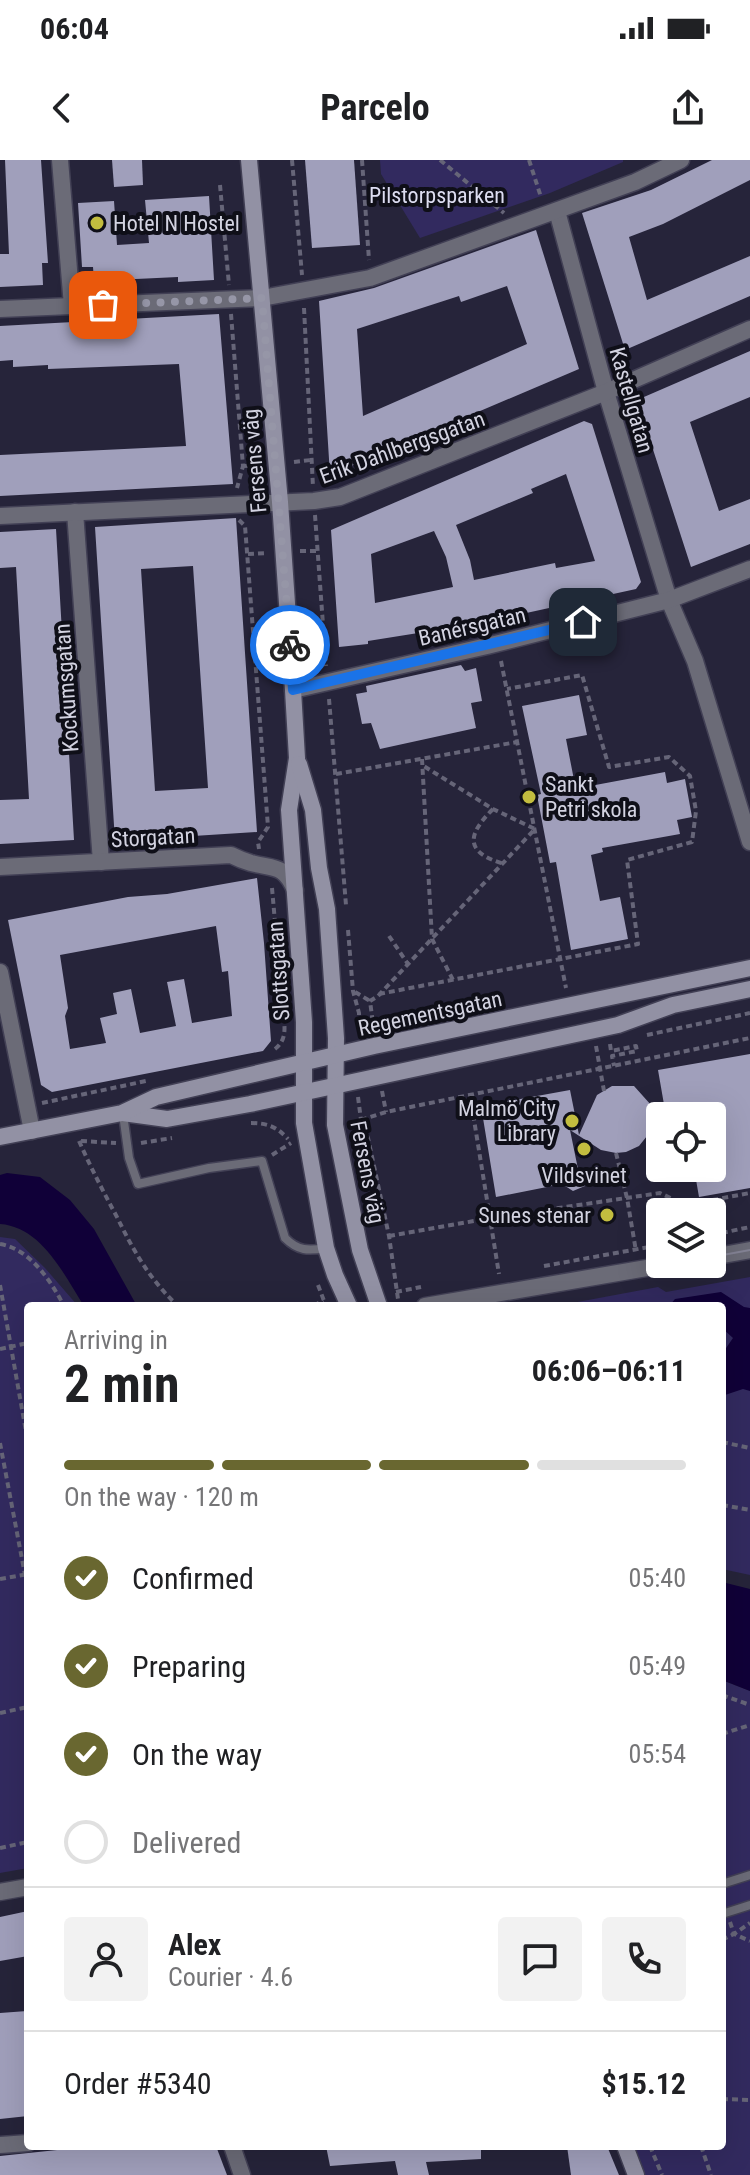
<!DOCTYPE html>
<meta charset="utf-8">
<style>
body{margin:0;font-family:"Roboto Condensed",sans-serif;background:#f2f2f2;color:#202124;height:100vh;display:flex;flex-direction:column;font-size:30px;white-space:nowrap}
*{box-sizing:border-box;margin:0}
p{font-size:26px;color:#757577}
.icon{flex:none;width:44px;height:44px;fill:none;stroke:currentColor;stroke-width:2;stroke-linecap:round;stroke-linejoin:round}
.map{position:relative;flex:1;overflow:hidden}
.drawer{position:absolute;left:24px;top:1142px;width:702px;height:848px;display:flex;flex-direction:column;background:#fff;border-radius:8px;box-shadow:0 8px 32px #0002}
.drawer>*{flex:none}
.controls{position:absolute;left:646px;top:942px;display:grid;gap:16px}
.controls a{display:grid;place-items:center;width:80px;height:80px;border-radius:8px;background:#fff;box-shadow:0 8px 32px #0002;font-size:40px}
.pin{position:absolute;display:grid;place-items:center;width:68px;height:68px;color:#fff;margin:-34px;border-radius:16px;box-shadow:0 4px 12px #0006}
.courier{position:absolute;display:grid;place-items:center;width:80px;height:80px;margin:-40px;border:6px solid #1a73e8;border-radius:50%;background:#fff;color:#222;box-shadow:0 2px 10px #0007}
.overview em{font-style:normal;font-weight:700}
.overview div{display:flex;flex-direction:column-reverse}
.overview{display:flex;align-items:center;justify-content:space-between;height:136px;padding:0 40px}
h1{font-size:52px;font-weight:700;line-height:60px}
.bar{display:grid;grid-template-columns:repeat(4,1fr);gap:12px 8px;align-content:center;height:96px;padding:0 40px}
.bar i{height:10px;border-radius:6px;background:#e0e0e0}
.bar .current{background:#696730}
.bar p{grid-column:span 4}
.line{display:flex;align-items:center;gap:20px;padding:0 40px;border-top:2px solid #e0e0e0}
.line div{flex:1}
.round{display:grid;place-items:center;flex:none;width:84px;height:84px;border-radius:8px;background:#f2f2f2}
ol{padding:0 40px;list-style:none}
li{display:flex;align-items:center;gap:24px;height:88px}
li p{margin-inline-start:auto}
li .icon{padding:8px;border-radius:50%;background:#696730;color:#fff;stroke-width:4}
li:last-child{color:#757577}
li i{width:44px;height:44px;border:4px solid #e0e0e0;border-radius:50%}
.status{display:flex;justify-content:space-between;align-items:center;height:56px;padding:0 40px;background:#fff;direction:ltr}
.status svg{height:22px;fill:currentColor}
header{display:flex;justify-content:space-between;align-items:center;height:104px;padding:0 40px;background:#fff;font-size:36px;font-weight:700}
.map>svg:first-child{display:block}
.green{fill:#322a5f}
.water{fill:#100038}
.building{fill:#a09fbb;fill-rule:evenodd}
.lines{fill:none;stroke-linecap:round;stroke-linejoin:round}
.service-casing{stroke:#424055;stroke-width:11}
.minor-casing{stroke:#424055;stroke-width:19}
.secondary-casing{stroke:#424055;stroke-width:19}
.path{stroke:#666578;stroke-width:4;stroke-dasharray:6 4;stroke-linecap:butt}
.service{stroke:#6b6b77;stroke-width:8}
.minor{stroke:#6b6b77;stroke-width:16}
.secondary{stroke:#9291a4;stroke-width:16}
.tram{stroke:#848395;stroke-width:2}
.done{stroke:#9696a7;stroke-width:8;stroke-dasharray:0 14.4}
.route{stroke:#1a73e8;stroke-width:10}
.poi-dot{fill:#c3bd3f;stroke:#0f0f18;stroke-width:3}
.labels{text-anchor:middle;stroke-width:8;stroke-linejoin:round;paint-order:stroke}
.park-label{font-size:22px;fill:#ddddf1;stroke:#0f0f18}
.poi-label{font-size:22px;fill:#d3d3e1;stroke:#0f0f18;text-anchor:start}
.street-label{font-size:22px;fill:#d3d3e1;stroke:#0f0f18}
</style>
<div class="status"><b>06:04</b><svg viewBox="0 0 49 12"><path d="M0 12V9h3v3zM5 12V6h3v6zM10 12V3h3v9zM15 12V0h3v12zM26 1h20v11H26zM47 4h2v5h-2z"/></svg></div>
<header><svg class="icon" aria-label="back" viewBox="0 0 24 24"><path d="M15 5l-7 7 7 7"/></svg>Parcelo<svg class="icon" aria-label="share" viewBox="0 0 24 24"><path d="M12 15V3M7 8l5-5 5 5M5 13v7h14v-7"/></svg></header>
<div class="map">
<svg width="750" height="2015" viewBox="0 0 750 2015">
<rect width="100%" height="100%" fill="#26243a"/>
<g class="green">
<polygon points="380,0 623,0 623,2 550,33 420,78 381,14"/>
<polygon points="0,1077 15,1079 45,1108 78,1146 28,1146 28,1708 0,1713"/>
<polygon points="750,1117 750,1415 722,1409 722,1146 556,1146 658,1127 666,1132"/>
<polygon points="722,1520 750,1531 750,2015 645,2015 634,1986 722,1986"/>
</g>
<g class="water">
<path d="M7,1013L40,1017L70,1040L94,1069L137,1146H84C64,1115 42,1067 0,1064V1015Z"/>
<polygon points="721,1132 744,1147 750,1148 750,1231 743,1229 722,1236 722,1194 733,1178 722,1168 722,1146 669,1146 675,1139"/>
<polygon points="722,1422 750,1429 750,1531 722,1520"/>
</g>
<g class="building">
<polygon points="5,0 41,0 48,103 42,103 43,125 0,127 0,94 9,94"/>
<polygon points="112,0 142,0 143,25 114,27"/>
<polygon points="305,0 354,0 360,85 312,88"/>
<polygon points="712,0 750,0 750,20 663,64 629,77 647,140 750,96 750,136 625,190 582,53 651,30"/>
<polygon points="209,36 214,120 178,122 178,117 94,121 93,107 82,107 78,43 114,41 117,85 149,83 145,40"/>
<path d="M536,70L579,209L330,315L319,141L374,128ZM507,126L527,184L363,256L357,169L459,136L461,142Z"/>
<polygon points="219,154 233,324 0,336 0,295 186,286 179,204 48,209 48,205 13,207 13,200 0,201 0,166"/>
<polygon points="750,191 750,237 690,262 719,351 750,339 750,384 691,407 637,240"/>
<path d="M584,261L592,264L617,344L641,422L636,429L481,463L368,481V484L339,487L331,370ZM566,314L595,401L556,408L555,403L474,420L470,400L456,365L533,333L531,329ZM434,371L446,397L453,427L375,443L371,394Z"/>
<path d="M236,358L257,672L115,681L95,367ZM193,406L208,628L155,631L141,409Z"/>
<polygon points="56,369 74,680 0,684 0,640 29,639 16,407 0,408 0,372"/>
<polygon points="461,505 465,511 476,508 482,541 471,543 476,568 380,589 371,563 362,564 356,534 367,532 366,526"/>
<polygon points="579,535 587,575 566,579 575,625 589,623 590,626 665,612 667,623 685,619 692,657 677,660 680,674 602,688 603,692 591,695 600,741 620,737 628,779 571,790 556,702 550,703 537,635 541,634 522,546"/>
<path d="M257,718L264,783L271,881L263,891L52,932L41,925L8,760L128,737L167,734ZM216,766L222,812L228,811L232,856L192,863L184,819L167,822L176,866L140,873L131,829L113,833L117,854L100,858L106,883L70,889L65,856L68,848L60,795Z"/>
<polygon points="750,894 750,1028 699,1037 694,1008 712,1008 712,956 666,956 658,910"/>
<polygon points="612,926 634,926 660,955 660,966 648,969 647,976 639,986 626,992 616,993 601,990 570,970 578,1009 585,1015 585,1026 573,1031 562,1024 496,1037 481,946 570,930 579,975 597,935"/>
<polygon points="28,1751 28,1796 0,1801 0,1757"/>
<polygon points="27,1851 28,1956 0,1959 0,1853"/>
<polygon points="95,1986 216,1986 227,2015 0,2015 0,1996"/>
<polygon points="326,1986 481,1986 481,1999 426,2002 429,2015 398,2015 395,2001 330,2006"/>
<polygon points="567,1986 607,1986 619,2015 571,2015"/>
</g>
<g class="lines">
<defs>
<g id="service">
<path d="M123,954L129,998L138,1024L209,1008L262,1001L285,1078C298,1091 308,1091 326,1088"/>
<polyline points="722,1724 750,1715"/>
<polyline points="722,1754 750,1745"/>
</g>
<g id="minor">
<polyline points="60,0 72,146"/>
<polyline points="557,51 606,232 669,440 695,501 750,682"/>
<polyline points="0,149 262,138 370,118 635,22 681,0"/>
<polyline points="75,352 101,702"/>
<polyline points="0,356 314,341 340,337 606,232 750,169"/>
<polyline points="293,530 487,486 669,440 750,409"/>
<path d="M0,707L231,695C237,698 244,701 251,703C274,709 284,704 295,730"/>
<polyline points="0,812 32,971"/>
<polyline points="712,1097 750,1090"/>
<polyline points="425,1146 670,1104"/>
<polyline points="0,1732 28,1727"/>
<polyline points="0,1985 28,1983"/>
<polyline points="232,1986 242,2015"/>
</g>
<g id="secondary">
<polyline points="249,0 280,342 293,530 297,598 289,650 304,862 304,963 326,1088 335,1115 349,1146"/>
<polyline points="299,604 313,650 319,708 327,749 336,878 335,965 360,1090 379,1146"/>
<polyline points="123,953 167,959 250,944 618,865 673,845 750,829"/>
<polyline points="0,977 122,953 156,937 374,886 750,808"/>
<polyline points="625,1986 636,2015"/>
</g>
</defs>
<use href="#service" class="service-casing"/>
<use href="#minor" class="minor-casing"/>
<use href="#secondary" class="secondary-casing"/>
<g class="path">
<polyline points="292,0 302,115"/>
<polyline points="362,0 369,100"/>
<polyline points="440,0 504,53"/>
<polyline points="529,0 541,37"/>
<polyline points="220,25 229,125"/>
<polyline points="304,148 313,327"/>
<polyline points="231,154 243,306 237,328"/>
<polyline points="294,302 311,300"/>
<polyline points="243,306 261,305"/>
<polyline points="315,355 326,506"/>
<polyline points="239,360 245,366 268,667 258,682 259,689"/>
<polyline points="300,391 318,391"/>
<polyline points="248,394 267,393"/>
<polyline points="501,501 566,828"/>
<polyline points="329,539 346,745"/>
<polyline points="422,599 432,779 453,820"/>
<polyline points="336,614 517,582"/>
<path d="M493,649C467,675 464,692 504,704"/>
<polyline points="272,728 283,853"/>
<polyline points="348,770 353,831 359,853 359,872"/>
<polyline points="389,776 408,804"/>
<polyline points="355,832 370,841"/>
<polyline points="379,834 638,784 627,700 692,682 696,651 690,616 669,597 609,607 582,515 507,529"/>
<polyline points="374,871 370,841 378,836 535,669 493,649 422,605"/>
<polyline points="647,875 750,853"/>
<polyline points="610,884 611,891 636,886 637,891 612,896 614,906"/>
<polyline points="596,886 604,931"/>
<path d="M275,889C287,880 285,867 283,853L285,852"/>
<polyline points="382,931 386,952"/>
<polyline points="470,935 499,1114"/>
<polyline points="358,937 361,960 368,978 389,1076 399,1146"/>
<polyline points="42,943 146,921"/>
<polyline points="361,960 386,952 750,878"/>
<path d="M251,963C268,963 277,967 288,979"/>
<path d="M79,981C91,1008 104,1033 118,1059C134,1092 151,1121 178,1146"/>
<polyline points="81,981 116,983"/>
<polyline points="141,983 172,978"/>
<polyline points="616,993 627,1038 636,1091"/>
<polyline points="272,995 291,983"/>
<polyline points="712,1075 750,1067"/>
<polyline points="389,1076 491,1058 660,1033 685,1045 750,1033"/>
<path d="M0,1084C30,1089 51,1121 64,1146"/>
<polyline points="544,1106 660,1085"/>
<polyline points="0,1125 28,1283"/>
<polyline points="318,1125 326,1146"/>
<polyline points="396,1132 421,1127"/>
<polyline points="314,1146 323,1140"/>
<polyline points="0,1189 28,1183"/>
<polyline points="722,1282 750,1288"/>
<polyline points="0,1283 25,1415"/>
<polyline points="722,1345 750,1350"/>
<polyline points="0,1419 28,1414"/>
<polyline points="722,1535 750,1545"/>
<polyline points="0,1553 28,1547"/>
<polyline points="722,1574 750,1565"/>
<polyline points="0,1688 28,1682"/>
<polyline points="730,1762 734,1774 750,1763"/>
<polyline points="722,1780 734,1774 750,1781"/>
<polyline points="722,1939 750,1940"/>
<polyline points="650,1986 662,2015"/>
<polyline points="701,1986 711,2015"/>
</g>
<use href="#service" class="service"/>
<use href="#minor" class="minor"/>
<use href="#secondary" class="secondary"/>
<polyline class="tram" points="712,1097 750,1090"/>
</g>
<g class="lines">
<polyline class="done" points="103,145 262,138 290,485"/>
<polyline class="route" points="290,485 293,530 583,462"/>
</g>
<g class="poi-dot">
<circle cx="97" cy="63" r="8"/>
<circle cx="529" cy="637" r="8"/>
<circle cx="572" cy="961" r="8"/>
<circle cx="584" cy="989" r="8"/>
<circle cx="607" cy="1055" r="8"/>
</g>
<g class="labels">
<g class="park-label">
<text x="437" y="43">Pilstorpsparken</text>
</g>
<g class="poi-label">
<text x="113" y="71">Hotel N Hostel</text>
<text x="545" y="632">Sankt<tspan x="545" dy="25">Petri skola</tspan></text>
<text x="556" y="956" text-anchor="end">Malmö City<tspan x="556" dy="25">Library</tspan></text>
<text x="584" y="1023" text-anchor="middle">Vildsvinet</text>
<text x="591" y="1063" text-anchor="end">Sunes stenar</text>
</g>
<g class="street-label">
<text transform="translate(632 240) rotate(74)" y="8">Kastellgatan</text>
<text transform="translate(402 287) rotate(-20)" y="8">Erik Dahlbergsgatan</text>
<text transform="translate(254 301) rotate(-95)" y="8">Fersens väg</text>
<text transform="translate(472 466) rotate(-13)" y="8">Banérsgatan</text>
<text transform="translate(66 528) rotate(-94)" y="8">Kockumsgatan</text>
<text transform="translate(153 677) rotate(-3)" y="8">Storgatan</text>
<text transform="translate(278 811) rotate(-94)" y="8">Slottsgatan</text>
<text transform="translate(430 853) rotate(-12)" y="8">Regementsgatan</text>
<text transform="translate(368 1012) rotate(79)" y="8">Fersens väg</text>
</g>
</g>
</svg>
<div class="controls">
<a><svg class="icon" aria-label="locate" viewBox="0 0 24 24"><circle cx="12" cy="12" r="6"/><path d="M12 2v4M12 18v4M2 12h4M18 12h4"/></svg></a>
<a><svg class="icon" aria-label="layers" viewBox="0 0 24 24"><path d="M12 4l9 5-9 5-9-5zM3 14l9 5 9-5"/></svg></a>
</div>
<div class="pin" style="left:103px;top:145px;background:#ea580c"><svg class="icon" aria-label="bag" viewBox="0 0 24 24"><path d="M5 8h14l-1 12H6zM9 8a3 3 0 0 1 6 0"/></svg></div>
<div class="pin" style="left:583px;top:462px;background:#1f2937"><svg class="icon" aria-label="home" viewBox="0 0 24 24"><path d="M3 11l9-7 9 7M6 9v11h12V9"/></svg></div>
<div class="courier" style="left:290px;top:485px"><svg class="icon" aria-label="bike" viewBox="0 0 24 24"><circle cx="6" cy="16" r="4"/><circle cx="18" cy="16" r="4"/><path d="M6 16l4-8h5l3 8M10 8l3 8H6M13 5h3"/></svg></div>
<section class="drawer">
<div class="overview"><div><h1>2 min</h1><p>Arriving in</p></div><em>06:06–06:11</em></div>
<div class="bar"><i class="current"></i><i class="current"></i><i class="current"></i><i></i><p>On the way · 120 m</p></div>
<ol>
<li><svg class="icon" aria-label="check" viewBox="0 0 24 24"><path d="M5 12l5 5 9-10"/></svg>Confirmed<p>05:40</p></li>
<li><svg class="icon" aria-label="check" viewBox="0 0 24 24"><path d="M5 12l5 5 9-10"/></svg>Preparing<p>05:49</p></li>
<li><svg class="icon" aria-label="check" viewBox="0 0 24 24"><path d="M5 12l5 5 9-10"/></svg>On the way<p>05:54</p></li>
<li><i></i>Delivered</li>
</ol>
<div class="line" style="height:144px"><a class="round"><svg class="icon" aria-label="person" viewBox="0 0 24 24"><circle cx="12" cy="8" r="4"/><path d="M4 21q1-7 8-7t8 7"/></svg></a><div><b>Alex</b><p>Courier · 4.6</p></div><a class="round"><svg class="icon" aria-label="chat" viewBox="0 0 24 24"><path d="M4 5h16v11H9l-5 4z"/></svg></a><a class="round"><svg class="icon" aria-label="phone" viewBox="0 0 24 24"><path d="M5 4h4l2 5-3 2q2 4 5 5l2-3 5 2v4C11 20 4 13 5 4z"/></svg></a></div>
<div class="line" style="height:104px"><div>Order #5340</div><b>$15.12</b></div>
</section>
</div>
